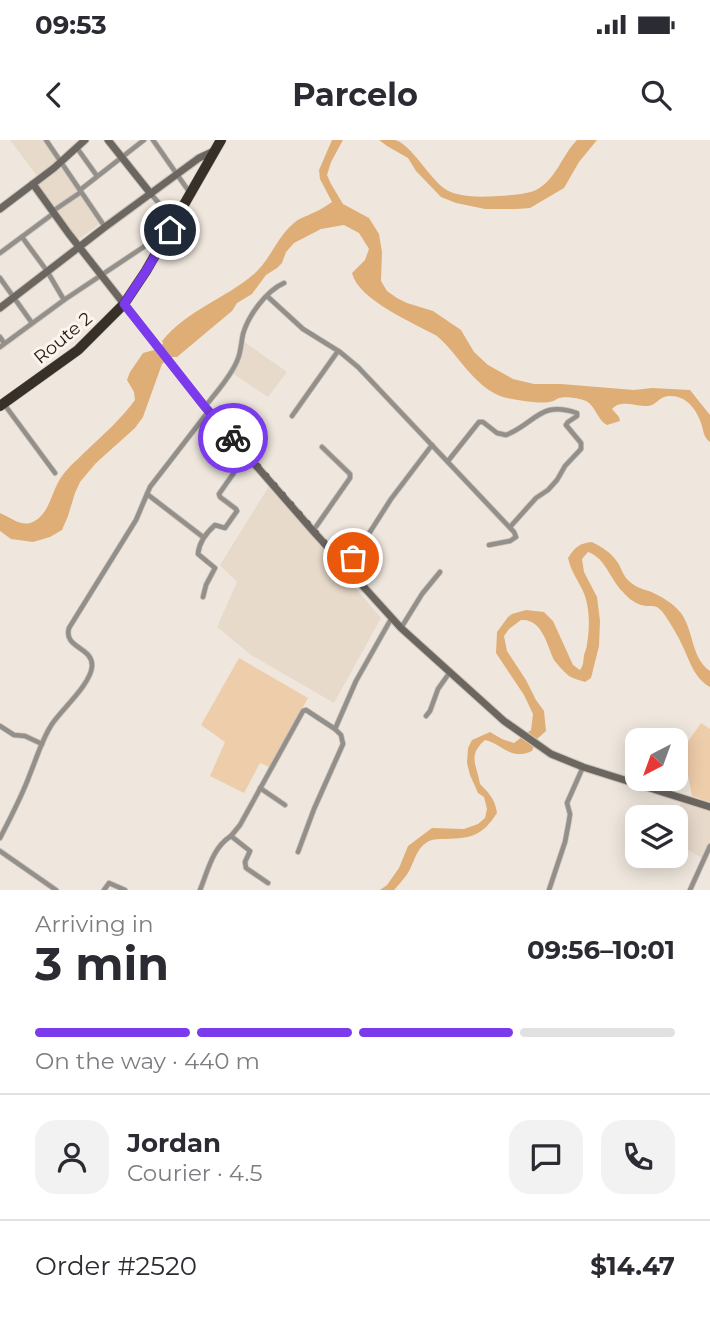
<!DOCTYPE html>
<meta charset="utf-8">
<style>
body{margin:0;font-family:Montserrat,sans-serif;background:#f2f2f3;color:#2b2b33;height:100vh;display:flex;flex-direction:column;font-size:26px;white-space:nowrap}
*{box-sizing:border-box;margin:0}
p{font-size:23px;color:#7c7c81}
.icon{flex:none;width:38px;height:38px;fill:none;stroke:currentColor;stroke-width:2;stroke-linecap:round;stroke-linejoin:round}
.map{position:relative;height:750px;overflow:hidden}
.details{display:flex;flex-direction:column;background:#fff;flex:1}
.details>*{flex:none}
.needle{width:46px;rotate:221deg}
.fabs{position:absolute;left:625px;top:588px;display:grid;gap:14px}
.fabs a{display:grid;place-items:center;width:63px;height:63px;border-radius:14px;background:#fff;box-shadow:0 4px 18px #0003;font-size:35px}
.pin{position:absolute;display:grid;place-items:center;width:60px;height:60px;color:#fff;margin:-30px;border:4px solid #fff;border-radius:50%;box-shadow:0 2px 7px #0007}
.courier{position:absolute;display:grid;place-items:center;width:70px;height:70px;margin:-35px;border:5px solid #7c3aed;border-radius:50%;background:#fff;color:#222;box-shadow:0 2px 9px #0007}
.summary em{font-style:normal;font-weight:700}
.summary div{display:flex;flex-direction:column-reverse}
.summary{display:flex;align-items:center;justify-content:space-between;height:119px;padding:0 35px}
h1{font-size:46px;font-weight:700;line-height:52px}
.bar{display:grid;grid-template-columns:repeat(4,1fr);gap:10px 7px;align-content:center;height:84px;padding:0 35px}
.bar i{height:9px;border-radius:5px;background:#e1e1e2}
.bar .active{background:#7c3aed}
.bar p{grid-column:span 4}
.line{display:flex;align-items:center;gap:18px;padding:0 35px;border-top:2px solid #e1e1e2}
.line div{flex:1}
.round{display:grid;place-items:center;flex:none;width:74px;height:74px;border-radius:21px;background:#f2f2f3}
.status{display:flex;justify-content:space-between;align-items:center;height:49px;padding:0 35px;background:#fff;direction:ltr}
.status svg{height:19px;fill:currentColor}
header{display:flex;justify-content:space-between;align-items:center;height:91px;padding:0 35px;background:#fff;font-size:32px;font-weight:700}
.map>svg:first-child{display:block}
.built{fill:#e8dacb}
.green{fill:#eecdaa}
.water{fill:#dfae76}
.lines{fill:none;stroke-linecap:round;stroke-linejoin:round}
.street-casing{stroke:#cbc3bb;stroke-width:6}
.secondary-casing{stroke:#cbc3bb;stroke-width:9}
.highway-casing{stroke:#cbc3bb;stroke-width:11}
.street{stroke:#93908c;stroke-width:4.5}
.secondary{stroke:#6b6660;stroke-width:7}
.highway{stroke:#373029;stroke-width:10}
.done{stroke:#6c6661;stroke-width:7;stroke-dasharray:0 12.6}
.route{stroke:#7c3aed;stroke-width:9}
.labels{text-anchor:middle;stroke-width:6;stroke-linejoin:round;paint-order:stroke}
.street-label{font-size:18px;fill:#25211e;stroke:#fdf4eb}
</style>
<div class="status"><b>09:53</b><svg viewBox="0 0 49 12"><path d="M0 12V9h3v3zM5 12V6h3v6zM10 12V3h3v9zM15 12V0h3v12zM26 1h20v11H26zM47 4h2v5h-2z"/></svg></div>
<header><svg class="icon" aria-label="back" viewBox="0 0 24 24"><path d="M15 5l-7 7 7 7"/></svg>Parcelo<svg class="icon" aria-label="search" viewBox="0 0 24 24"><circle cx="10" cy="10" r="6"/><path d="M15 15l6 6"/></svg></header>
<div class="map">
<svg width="710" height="750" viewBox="0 0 710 750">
<rect width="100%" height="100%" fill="#efe7dd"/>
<g class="built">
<polygon points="10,0 43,0 58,21 37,36"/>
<polygon points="60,25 101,83 76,101 36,43"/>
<polygon points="243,201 287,232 268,257 232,233 243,209"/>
<polygon points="269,346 381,478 334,563 251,515 217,487 237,442 220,425"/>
<polygon points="682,661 710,671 710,701 702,718 676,703 675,677"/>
</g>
<g class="green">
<polygon points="239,518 308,558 269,627 260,623 244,653 210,636 225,602 201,585"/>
<polygon points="701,583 710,589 710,662 692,656 686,625 687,603"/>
</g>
<g class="water">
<path d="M332,0H343L331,22L327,35L331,44L343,64L369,78L379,94L382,112L381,141L387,151L397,158L407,163L433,171L461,190L474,212L488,225L513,239L534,244H561L634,250L652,248L690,250L710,275V302C703,297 704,291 701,283C696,268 685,255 669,256C657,257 657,267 644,266C633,265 620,260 612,269L619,277L620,281L607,285C597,280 596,266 586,261C579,258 566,256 559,258C556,259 553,262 549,262C541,264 507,259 500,256C472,244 459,215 437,196C414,183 358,160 352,133L365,120L369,109L359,93L344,85L321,89L294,103L286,112L282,123L277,128L266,135L252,154L237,163L232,171L177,217H171L162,224L143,277L135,288L96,323L80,342L75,353L68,376L62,390L50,397L33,402L11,399L0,391V373C9,377 21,386 30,383C49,377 51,353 60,339C67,328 77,320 86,311C103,295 121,279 135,260L134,252L127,240L130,232L143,213L154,210L163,204L162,201C187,170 225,159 254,134C270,120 277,97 294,83C299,78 307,76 313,73C320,70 326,66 332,62L320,39L319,30Z"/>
<path d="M379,0C383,0 390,0 395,0C411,4 430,39 445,49C458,58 483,57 498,56C510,55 525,55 536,50C556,40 562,15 577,0H597L579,22L564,48L530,68L517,69H485L456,63L441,57L416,31L408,18L387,6Z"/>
<path d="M592,402C602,407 612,413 618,423C622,429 623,436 629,441C635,447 642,449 649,451C661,456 673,463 681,473C694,491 691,518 710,531V547C695,539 690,522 683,507C678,496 671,484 664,474C655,462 653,468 641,465C634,463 627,457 623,452C610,440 606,418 588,412L582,419L584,432L597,457L600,481L599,506L591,538L585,542C580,540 574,539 569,536C564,532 558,525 554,520C547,505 542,478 521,480L509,489L504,496L507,511L526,540L536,560L544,571L546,591L537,599L532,611C510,621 503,604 485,600C467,616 477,625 480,644C489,653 495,659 497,673C482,696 472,698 446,699C440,699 434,699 429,701C416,708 415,721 408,733C404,739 399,744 394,750H380L387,745L399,728L408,706L432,688L464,689L478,684L485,678L487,669L484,657L478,653L470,635L467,623L468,608L472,600L490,592L502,599L514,603L531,590L533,574L524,555L496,513L497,492L508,477L512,474L526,470L544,472L553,481L573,525L580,530C584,524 583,522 584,515C585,511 587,508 587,504C590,486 590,465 582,449C576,437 571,431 568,418C575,407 580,403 592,402Z"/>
</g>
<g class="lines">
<defs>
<g id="street">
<polyline points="46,0 105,87"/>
<polyline points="153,0 190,53"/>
<polyline points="77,8 97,36"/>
<polyline points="80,50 144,0"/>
<polyline points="151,54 174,81"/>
<polyline points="53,71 81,52"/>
<polyline points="22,97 47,131 64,160"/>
<polyline points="0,113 54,73"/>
<polyline points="0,138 32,183"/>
<polyline points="267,156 303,189 340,212 358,227 514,392 516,397 510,401 489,405"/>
<polyline points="0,197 4,203"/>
<polyline points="0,207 64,160 163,94"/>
<polyline points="4,264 55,333"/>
<path d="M205,267C216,252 230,238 237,221C241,213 241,203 243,194C248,176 266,151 284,143"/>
<polyline points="292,276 338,211"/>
<path d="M448,321L479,282H483L497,293L506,295C536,283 540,260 577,273V276L568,282L566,285L581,303V309L565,326L557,340L548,350L536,358L510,387"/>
<polyline points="147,354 203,397"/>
<polyline points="313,391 350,338 350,334 322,307"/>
<polyline points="347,428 391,359 432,305"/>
<path d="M203,457L206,445L215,428L198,414C199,402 206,393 215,385L225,388L237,371L236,369L220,357L219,354L247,314"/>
<polyline points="401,488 422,454 440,432"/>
<polyline points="426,576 430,571 438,549 450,532"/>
<polyline points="0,586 14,595 25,596 42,604"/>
<polyline points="260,648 285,665"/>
<polyline points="231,696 240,685 303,571 306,570 335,589 356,541 391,479"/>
<path d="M0,698C11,677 22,656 30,634C37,617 42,599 52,584C62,569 91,544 92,526C93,507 63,508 69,488L136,380L150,347L208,272"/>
<polyline points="0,711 56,750"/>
<polyline points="298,712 314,669 343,604 341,595 335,589"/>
<polyline points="104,750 109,743 125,750"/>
<path d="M200,750C208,731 212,708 231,696L250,711L245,722L246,728L268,743"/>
<polyline points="549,750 565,702 569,681 570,674 567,663 583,627"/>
<polyline points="690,750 710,706"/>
</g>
<g id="secondary">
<polyline points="108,0 151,54"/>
<polyline points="33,44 69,94 205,267 313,391 401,488 504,581 551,614 583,627 710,667"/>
<polyline points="0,69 54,28 85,0"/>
<polyline points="0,168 105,87 199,18 214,11"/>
</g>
<polyline id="highway" points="0,266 78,210 124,164 146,131 221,0"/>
</defs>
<use href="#street" class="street-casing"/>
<use href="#secondary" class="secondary-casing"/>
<use href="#highway" class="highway-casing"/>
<use href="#street" class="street"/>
<use href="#secondary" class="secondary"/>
<use href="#highway" class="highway"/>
</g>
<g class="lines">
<polyline class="done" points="233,298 346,428 353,418"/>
<polyline class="route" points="170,90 146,131 124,164 205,267 233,298"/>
</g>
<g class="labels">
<g class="street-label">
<text transform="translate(63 198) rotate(-40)" y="6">Route 2</text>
</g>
</g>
</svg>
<div class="fabs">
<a><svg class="needle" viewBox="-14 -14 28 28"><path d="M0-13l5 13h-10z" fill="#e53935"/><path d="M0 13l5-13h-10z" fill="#7c7c81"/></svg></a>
<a><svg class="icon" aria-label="layers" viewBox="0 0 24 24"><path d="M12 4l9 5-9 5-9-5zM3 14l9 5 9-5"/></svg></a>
</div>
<div class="pin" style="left:353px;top:418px;background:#ea580c"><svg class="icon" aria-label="bag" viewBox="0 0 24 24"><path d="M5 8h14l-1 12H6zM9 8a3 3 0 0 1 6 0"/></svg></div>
<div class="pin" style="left:170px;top:90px;background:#1f2937"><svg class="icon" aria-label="home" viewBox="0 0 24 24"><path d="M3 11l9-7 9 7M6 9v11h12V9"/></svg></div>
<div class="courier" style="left:233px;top:298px"><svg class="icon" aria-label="bike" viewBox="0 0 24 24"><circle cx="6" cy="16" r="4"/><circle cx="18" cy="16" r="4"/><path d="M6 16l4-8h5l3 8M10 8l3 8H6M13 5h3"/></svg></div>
</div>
<section class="details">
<div class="summary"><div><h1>3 min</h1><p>Arriving in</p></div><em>09:56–10:01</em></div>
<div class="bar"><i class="active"></i><i class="active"></i><i class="active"></i><i></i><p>On the way · 440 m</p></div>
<div class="line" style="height:126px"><a class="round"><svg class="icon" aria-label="person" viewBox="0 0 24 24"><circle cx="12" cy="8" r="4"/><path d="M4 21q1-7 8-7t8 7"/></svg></a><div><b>Jordan</b><p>Courier · 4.5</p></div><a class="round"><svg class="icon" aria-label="chat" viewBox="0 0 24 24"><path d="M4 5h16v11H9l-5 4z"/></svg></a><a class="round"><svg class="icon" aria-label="phone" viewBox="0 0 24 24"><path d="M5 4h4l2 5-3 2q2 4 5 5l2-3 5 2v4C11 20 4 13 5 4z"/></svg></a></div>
<div class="line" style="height:91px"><div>Order #2520</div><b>$14.47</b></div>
</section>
